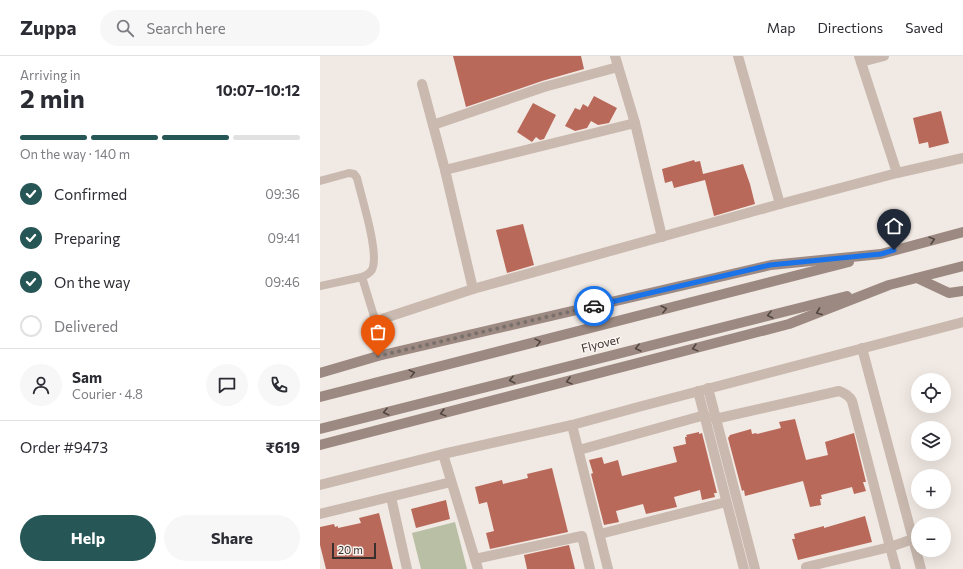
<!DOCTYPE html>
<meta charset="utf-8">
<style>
body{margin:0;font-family:Commissioner,sans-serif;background:#f7f7f7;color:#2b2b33;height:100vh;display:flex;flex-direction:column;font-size:15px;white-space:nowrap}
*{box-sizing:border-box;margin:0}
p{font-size:13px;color:#7c7c81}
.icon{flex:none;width:22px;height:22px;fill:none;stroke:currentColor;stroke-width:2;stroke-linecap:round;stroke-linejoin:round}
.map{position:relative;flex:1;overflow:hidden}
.side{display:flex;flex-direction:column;background:#fff;width:320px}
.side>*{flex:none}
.fabs{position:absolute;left:591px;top:317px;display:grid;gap:8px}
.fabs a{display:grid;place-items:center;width:40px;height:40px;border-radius:50%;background:#fff;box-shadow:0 4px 16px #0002;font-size:20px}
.scale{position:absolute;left:12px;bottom:10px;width:44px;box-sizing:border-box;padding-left:4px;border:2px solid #392f2c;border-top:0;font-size:11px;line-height:14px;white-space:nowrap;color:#392f2c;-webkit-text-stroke:3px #f9f4ef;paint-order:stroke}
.pin{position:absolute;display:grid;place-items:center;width:34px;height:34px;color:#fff;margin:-41px -17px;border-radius:50% 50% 50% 0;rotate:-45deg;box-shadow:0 0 4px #0007}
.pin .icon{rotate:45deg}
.courier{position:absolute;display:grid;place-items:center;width:40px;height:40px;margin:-20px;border:3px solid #1a73e8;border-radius:50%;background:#fff;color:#222;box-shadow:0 1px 5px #0007}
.overview em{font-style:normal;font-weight:700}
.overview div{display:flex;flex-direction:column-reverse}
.overview{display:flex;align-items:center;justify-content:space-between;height:68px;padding:0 20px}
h1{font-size:26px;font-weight:700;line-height:30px}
.bar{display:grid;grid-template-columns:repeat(4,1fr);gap:6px 4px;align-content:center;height:48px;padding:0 20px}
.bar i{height:5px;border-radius:3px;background:#e1e1e2}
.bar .active{background:#265655}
.bar p{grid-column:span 4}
.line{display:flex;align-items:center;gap:10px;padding:0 20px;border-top:1px solid #e1e1e2}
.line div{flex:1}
.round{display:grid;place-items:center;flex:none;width:42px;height:42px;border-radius:21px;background:#f7f7f7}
ol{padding:0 20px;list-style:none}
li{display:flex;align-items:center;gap:12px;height:44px}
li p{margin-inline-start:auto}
li .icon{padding:4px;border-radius:50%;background:#265655;color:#fff;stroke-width:4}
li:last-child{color:#7c7c81}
li i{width:22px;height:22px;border:2px solid #e1e1e2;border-radius:50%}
.primary-button{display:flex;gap:8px;margin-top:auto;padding:8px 20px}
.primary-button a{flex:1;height:46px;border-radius:24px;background:#265655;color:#fff;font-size:16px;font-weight:700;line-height:46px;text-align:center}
.primary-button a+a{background:#f7f7f7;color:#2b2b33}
header{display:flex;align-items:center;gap:24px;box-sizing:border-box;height:56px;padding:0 20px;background:#fff;border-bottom:1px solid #e1e1e2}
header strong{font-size:19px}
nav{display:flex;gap:22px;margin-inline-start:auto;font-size:14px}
.search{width:280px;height:36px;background:#f7f7f7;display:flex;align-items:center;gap:10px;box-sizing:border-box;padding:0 14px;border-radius:22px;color:#7c7c81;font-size:15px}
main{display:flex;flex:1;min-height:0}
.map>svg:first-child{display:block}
.green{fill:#b8bfa4}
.building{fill:#b96959}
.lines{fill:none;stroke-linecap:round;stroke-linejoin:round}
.lane{stroke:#c9b9af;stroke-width:8}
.street{stroke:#c9b9af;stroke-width:10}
.secondary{stroke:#9c8981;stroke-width:10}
.oneway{stroke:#524641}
.done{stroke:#79706c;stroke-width:4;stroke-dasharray:0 7.2}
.route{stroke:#1a73e8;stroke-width:5}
.labels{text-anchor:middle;stroke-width:3;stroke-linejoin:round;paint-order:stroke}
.street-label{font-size:12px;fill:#392f2c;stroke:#f9f4ef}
</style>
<header>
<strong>Zuppa</strong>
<div class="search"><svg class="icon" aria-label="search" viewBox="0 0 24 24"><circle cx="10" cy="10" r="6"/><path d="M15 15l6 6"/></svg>Search here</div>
<nav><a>Map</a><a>Directions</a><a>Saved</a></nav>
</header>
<main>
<section class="side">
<div class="overview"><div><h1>2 min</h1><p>Arriving in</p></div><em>10:07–10:12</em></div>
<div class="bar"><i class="active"></i><i class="active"></i><i class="active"></i><i></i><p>On the way · 140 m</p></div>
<ol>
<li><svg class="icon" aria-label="check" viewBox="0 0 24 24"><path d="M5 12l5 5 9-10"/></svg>Confirmed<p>09:36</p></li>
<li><svg class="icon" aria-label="check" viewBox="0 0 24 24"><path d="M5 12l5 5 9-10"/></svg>Preparing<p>09:41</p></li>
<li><svg class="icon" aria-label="check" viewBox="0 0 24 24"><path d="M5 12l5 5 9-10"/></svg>On the way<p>09:46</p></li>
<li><i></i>Delivered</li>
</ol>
<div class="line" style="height:72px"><a class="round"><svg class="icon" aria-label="person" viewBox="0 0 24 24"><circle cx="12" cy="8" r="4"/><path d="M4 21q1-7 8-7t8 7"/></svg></a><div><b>Sam</b><p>Courier · 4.8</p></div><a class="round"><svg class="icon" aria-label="chat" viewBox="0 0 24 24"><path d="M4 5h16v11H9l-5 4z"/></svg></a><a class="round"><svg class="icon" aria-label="phone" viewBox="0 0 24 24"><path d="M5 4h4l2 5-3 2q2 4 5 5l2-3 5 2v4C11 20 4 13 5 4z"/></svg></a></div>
<div class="line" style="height:52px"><div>Order #9473</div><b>₹619</b></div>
<div class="primary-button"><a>Help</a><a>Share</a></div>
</section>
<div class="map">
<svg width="643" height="513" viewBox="0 0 643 513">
<rect width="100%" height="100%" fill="#f1e9e3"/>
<polygon class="green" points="135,466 147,513 101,513 92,477"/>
<g class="building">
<polygon points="133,0 261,0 264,13 222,25 146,51"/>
<polygon points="274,40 297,52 289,67 278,69 271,65 267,72 255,75 245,70 255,52 260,54 263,48 268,51"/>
<polygon points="213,47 236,59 224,83 220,84 216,81 212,86 197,76"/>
<polygon points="621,55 629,87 609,92 608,86 599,88 593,62"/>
<polygon points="374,104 375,106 380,105 384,122 383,118 423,108 430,128 435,148 394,160 385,124 354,132 352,125 345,127 342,113"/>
<polygon points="203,168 214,209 187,217 176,174"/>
<polygon points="475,363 486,404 508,399 505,386 534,377 546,426 543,426 546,435 534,438 532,431 501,439 502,443 500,443 501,449 490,451 483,425 425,440 424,434 422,435 408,382 410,379 431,373 432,378 436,377 437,378 461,372 459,366"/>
<polygon points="379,376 379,378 382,377 397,437 394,437 395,441 382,444 380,434 354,441 357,451 326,458 323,448 296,455 299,466 284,469 271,418 273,417 269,404 282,401 284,408 298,404 302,420 357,406 353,391 366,388 365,381 367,381 366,379"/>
<polygon points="232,412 248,476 170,493 166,477 174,475 167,446 159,448 155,431 182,424 183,428 208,422 207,418"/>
<polygon points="126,444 130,463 96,472 91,453"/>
<polygon points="59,457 73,513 6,513 0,489 0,471 14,468 15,471 18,470 18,472 41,467 39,462"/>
<polygon points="545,460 552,486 478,504 472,483 475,483 474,478 504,470 504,472"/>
<polygon points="249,489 255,513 207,513 204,499"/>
</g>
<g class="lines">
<g class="lane">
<path d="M0,125L29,117L34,118L37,122C42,143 58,193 53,211C52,216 47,219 42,221L0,230"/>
<polyline points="42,221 57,270"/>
</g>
<g class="street">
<polyline points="295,0 315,67 342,181"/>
<polyline points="418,0 460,148"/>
<polyline points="539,0 577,117"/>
<polyline points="541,6 564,0"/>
<polyline points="102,28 125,114 153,233"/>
<polyline points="113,69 224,31 298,11"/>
<polyline points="125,114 315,67"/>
<polyline points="542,292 601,513"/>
<path d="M58,300C56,286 51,271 65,262L153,233L460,148L577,117L643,102"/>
<polyline points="388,332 435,513"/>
<polyline points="378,335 424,513"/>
<path d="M395,363L519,335C525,337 529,339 532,345L570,491L593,483"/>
<polyline points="252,369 288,513"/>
<polyline points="259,394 385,359"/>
<polyline points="123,398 158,513"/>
<polyline points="0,429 123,398 252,369 322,350 643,266"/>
<polyline points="71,441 87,513"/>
<polyline points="0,458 131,426"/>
<polyline points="280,478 406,446"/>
<polyline points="155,503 262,480 270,513"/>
<polyline points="486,511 570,491 576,513"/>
</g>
<g class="secondary">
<polyline points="597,222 629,237 643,235"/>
<polyline points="0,317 58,300 451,209 561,198 643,176"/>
<polyline points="0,341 529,206"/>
<polyline points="0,373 527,240"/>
<polyline points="0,389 469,268 569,229 643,210"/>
</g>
</g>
<defs><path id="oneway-chevron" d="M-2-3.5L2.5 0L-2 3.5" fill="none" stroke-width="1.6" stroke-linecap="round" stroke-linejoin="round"/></defs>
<g class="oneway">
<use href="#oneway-chevron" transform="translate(612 184) rotate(-15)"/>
<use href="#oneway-chevron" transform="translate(344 253) rotate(-14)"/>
<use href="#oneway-chevron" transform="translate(499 256) rotate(159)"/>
<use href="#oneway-chevron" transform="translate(450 259) rotate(166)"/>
<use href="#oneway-chevron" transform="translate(218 286) rotate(-14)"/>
<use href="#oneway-chevron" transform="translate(318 292) rotate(166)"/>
<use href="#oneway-chevron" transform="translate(375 292) rotate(165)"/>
<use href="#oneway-chevron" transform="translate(92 317) rotate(-14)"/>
<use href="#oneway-chevron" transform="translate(192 324) rotate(166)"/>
<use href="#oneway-chevron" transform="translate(249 325) rotate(165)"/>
<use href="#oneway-chevron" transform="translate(66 356) rotate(166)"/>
<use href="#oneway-chevron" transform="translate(123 357) rotate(165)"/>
</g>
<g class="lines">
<polyline class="done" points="58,300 274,250"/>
<polyline class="route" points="274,250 450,209 561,198 574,194"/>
</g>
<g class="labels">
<g class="street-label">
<text transform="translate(281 288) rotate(-14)" y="4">Flyover</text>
</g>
</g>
</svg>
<div class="fabs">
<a><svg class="icon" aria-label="locate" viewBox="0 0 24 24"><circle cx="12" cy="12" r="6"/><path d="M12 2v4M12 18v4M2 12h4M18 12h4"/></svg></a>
<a><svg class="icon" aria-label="layers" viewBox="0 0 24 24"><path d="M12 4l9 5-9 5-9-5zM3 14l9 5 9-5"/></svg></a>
<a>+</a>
<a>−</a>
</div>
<div class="scale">20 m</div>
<div class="pin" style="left:58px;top:300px;background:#ea580c"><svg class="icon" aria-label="bag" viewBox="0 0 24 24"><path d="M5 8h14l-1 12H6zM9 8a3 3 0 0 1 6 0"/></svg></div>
<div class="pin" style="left:574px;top:194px;background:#1f2937"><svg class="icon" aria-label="home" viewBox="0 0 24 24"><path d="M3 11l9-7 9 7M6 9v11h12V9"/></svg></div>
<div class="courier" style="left:274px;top:250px"><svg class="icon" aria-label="car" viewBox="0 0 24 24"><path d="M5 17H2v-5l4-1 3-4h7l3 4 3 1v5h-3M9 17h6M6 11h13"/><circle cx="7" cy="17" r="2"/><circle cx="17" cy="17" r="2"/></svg></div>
</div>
</main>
